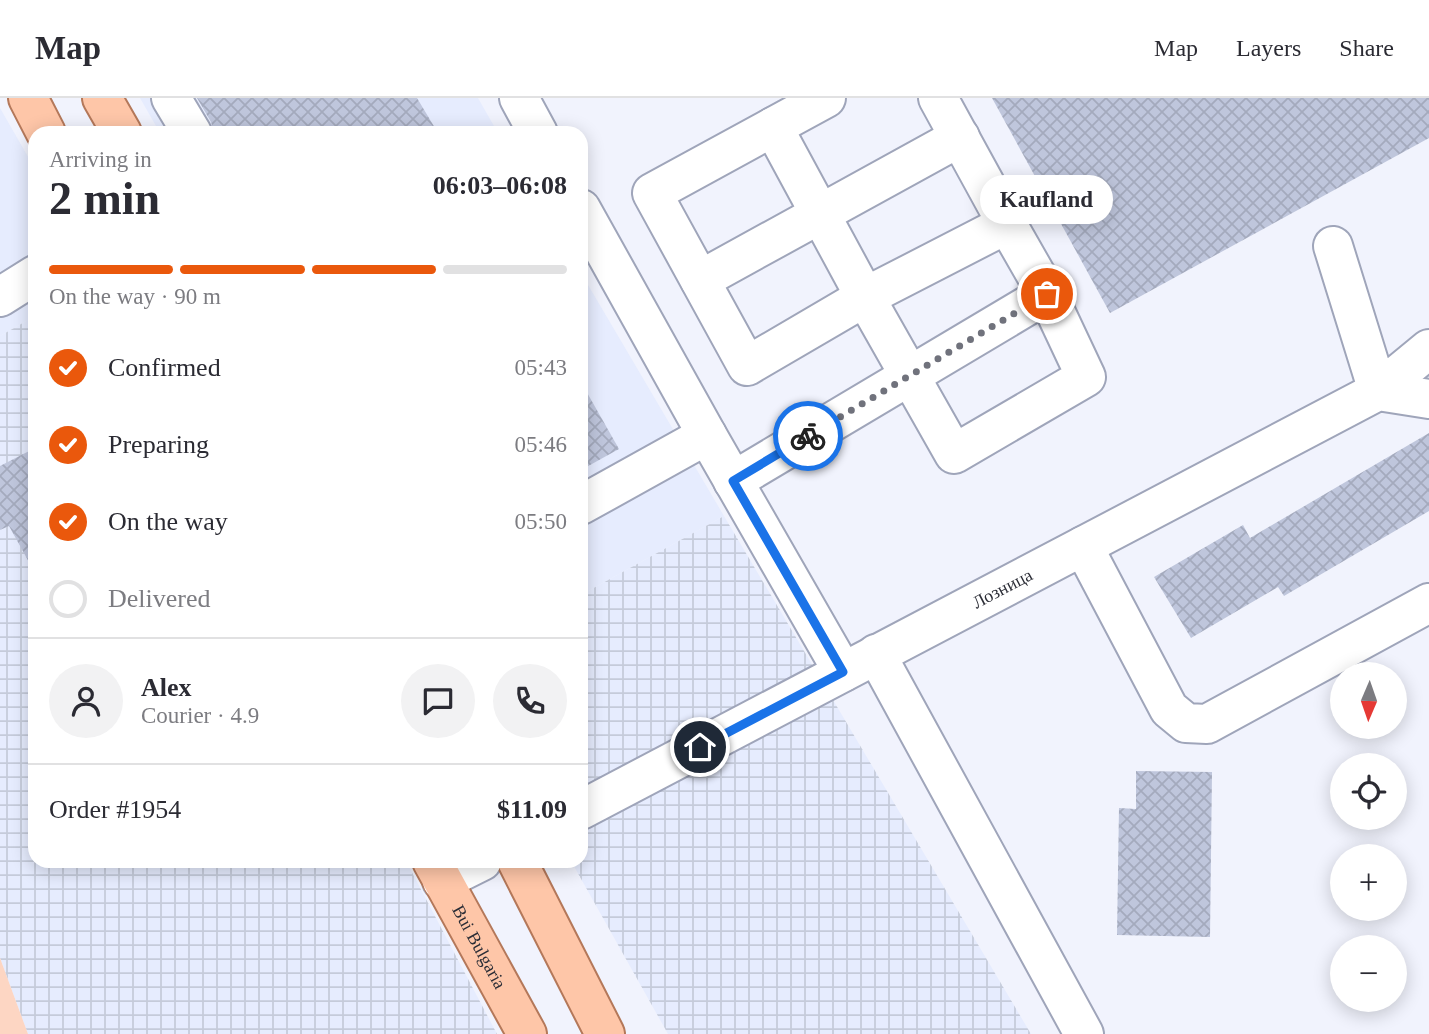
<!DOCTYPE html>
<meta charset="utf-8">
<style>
body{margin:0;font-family:"Times New Roman",serif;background:#f2f2f3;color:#2b2b33;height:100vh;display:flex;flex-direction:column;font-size:26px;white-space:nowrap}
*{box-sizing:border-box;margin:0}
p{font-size:23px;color:#7c7c81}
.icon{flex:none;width:38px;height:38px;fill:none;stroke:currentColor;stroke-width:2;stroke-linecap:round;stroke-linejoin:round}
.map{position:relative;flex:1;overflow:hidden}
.panel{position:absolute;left:28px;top:28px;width:560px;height:742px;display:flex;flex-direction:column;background:#fff;border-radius:21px;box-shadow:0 4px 18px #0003}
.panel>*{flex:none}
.needle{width:46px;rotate:182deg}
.fabs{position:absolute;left:1330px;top:564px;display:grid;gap:14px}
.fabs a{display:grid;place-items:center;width:77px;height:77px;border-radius:50%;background:#fff;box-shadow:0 4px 18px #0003;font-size:35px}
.pin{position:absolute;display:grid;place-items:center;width:60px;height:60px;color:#fff;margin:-30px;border:4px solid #fff;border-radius:50%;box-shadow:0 2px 7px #0007}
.courier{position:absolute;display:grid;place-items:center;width:70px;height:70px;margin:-35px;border:5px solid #1a73e8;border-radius:50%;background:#fff;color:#222;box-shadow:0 2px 9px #0007}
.bubble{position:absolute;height:49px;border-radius:24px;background:#fff;box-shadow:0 4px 18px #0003;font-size:23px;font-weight:800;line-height:49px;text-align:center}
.summary em{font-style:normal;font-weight:800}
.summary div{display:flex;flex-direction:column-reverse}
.summary{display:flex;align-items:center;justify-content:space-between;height:119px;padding:0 21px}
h1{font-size:46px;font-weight:800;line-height:52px}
.bar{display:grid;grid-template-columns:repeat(4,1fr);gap:10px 7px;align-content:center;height:84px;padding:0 21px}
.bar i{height:9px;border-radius:5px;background:#e1e1e2}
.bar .on{background:#ea580c}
.bar p{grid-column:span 4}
.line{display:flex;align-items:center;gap:18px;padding:0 21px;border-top:2px solid #e1e1e2}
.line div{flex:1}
.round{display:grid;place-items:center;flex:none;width:74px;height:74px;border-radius:37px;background:#f2f2f3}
ol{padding:0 21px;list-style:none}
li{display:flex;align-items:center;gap:21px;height:77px}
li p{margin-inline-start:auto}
li .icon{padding:7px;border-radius:50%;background:#ea580c;color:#fff;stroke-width:4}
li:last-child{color:#7c7c81}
li i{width:38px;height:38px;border:4px solid #e1e1e2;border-radius:50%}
header{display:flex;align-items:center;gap:42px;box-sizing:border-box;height:98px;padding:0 35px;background:#fff;border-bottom:2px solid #e1e1e2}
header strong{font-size:33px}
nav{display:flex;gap:38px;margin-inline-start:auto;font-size:24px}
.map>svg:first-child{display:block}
.built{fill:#e6ecfe}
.industrial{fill:url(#industrial-grid)}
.grass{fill:#fdd6c3}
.building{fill:url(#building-cross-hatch)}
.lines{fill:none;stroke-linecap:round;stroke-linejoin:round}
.minor-casing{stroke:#9fa5ba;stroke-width:42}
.major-casing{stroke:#b4785a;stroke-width:42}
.minor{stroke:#fff;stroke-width:38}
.major{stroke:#fec6a8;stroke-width:38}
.done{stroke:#70727c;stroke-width:7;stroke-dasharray:0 12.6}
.route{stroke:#1a73e8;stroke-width:9}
.labels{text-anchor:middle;stroke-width:5;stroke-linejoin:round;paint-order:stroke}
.street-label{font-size:18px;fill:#2b2d36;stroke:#fff}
</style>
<header>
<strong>Map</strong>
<nav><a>Map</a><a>Layers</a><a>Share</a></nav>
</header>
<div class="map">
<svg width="1429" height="936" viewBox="0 0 1429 936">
<defs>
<pattern id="industrial-grid" width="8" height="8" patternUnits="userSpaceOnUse" patternTransform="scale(1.75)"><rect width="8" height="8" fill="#e6ecfe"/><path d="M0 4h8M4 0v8" fill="none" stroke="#c5cbda"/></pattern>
<pattern id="building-cross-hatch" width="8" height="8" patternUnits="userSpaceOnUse" patternTransform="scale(1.75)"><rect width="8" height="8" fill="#bfc6dc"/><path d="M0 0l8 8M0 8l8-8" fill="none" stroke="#a4aabd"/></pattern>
</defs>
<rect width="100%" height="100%" fill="#f1f3fd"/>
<g class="built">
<polygon points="140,0 478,0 498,35 160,35"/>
<polygon points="0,10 35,71 35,218 0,238"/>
<polygon points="581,175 724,418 581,497"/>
</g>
<g class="industrial">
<polygon points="35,218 35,763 406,763 497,936 28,936 0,860 0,238"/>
<polygon points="724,418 1031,936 668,936 571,763 581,763 581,497"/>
</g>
<polygon class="grass" points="0,860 28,936 0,936"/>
<g class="building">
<polygon points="197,0 417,0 438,35 214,35 211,24"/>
<polygon points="992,0 1429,0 1429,40 1110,215"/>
<polygon points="581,284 619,351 581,372"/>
<polygon points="1429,335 1429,413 1284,498 1278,489 1191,540 1154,479 1243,427 1250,440"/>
<polygon points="35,350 35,475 9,428 0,432 0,368"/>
<polygon points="1136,673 1212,674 1210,839 1117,837 1119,710 1136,711"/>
</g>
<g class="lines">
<defs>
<g id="minor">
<polyline points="171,0 192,35"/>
<polyline points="519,0 538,35"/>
<polyline points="826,0 652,95 747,268 865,199 1007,126 938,0"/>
<polyline points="773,29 865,199 954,356 1086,279 1047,196 1007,126"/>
<polyline points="581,111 707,337 843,574"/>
<polyline points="1333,148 1378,293 1429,251"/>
<polyline points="700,182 960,39"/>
<polyline points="0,199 35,177"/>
<polyline points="733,383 1047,196"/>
<polyline points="581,407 707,337"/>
<polyline points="1083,448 1169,611 1186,625 1207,626 1429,505"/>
<polyline points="876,556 1084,936"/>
<path id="s1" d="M581,712L1378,293L1429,301"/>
<polyline points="442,783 482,763"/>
</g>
<g id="major">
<polyline points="28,0 46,35"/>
<polyline points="102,0 122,35"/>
<path id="s2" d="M432,763L527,936"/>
<polyline points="517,763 605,936"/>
</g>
</defs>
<use href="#minor" class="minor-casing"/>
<use href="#major" class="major-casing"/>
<use href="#minor" class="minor"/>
<use href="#major" class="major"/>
</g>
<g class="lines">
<polyline class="done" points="808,338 1047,196"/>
<polyline class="route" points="700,649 843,574 733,383 808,338"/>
</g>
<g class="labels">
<g class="street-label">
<text dy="6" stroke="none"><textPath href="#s1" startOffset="476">Лозница</textPath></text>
<text dy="6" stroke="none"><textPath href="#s2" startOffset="98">Bui Bulgaria</textPath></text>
</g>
</g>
</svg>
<div class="fabs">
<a><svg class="needle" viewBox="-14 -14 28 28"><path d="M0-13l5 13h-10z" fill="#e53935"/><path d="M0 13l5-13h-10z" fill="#7c7c81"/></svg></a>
<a><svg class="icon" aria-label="locate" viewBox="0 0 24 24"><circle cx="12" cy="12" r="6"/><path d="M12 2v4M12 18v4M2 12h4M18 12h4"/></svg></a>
<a>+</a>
<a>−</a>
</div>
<div class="pin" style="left:1047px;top:196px;background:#ea580c"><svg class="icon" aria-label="bag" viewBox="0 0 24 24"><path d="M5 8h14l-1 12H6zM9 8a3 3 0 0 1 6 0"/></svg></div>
<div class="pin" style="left:700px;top:649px;background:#1f2937"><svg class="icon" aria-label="home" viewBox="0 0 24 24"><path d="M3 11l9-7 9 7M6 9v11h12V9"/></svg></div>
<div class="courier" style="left:808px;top:338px"><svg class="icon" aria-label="bike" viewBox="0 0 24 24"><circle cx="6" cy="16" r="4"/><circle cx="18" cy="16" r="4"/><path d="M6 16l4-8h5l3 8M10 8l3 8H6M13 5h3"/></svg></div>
<div class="bubble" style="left:980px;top:77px;width:133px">Kaufland</div>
<section class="panel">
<div class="summary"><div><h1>2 min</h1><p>Arriving in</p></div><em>06:03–06:08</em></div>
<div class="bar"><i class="on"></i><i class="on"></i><i class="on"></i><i></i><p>On the way · 90 m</p></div>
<ol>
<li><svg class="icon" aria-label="check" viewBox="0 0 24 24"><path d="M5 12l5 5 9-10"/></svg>Confirmed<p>05:43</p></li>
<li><svg class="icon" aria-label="check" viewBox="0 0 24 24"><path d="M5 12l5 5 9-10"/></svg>Preparing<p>05:46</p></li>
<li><svg class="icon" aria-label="check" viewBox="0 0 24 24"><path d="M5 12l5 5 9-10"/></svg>On the way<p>05:50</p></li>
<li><i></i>Delivered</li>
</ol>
<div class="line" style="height:126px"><a class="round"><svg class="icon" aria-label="person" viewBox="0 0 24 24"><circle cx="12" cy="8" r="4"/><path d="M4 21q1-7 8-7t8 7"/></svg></a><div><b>Alex</b><p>Courier · 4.9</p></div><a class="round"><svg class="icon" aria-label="chat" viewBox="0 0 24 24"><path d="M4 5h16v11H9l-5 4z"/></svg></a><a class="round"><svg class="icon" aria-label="phone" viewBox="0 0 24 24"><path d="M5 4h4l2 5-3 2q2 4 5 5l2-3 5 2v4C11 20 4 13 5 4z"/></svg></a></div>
<div class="line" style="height:91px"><div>Order #1954</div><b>$11.09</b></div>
</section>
</div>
